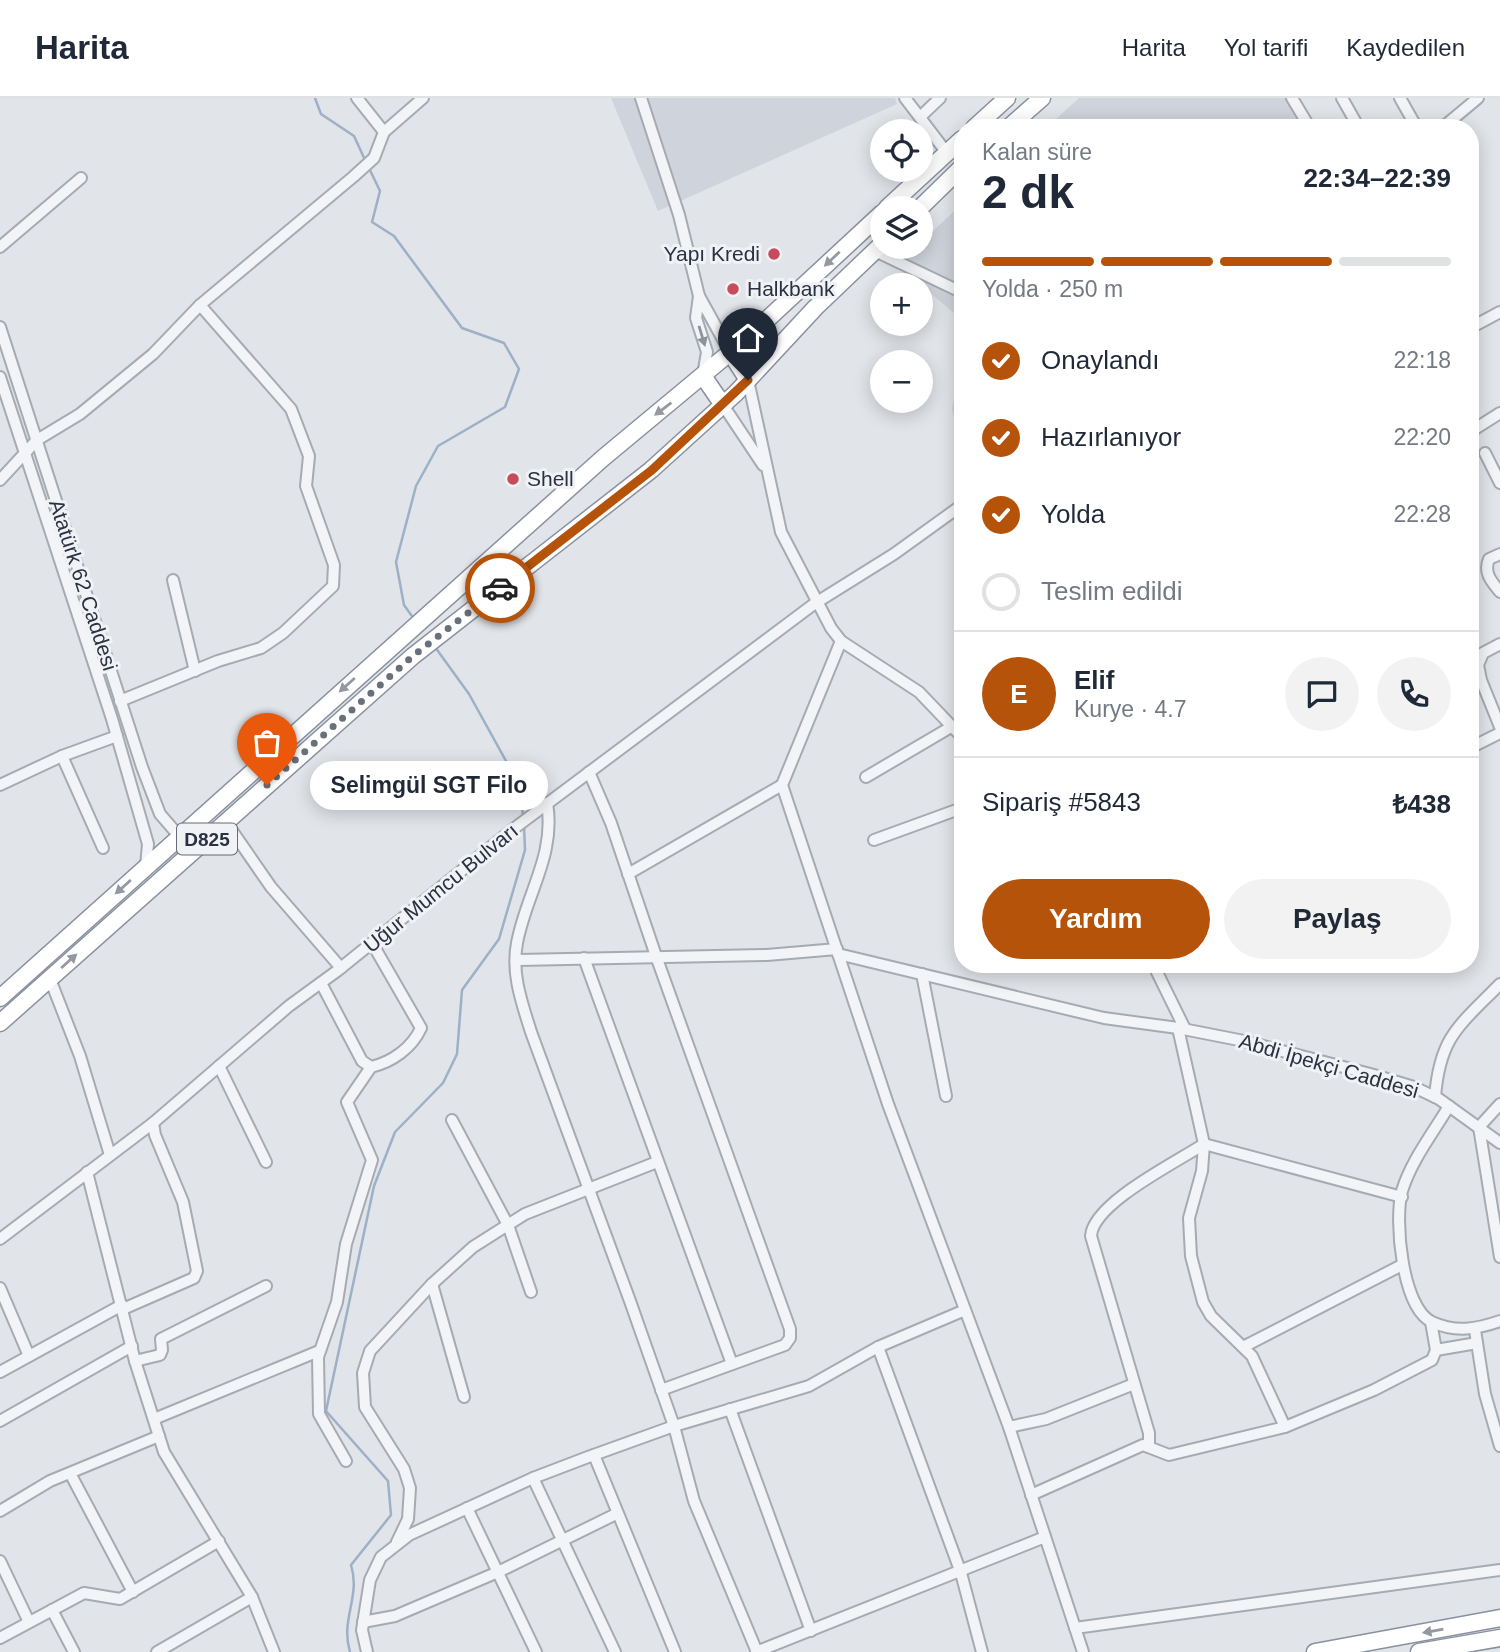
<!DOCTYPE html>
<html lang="tr">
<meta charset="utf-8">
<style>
body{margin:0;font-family:Arial,sans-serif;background:#f2f2f3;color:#1f2937;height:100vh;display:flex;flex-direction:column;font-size:26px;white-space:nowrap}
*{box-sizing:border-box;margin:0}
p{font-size:23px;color:#747a83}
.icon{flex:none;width:38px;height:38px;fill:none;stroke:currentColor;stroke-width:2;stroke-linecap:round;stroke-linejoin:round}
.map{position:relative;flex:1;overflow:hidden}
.details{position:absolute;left:954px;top:21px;width:525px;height:854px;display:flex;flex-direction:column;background:#fff;border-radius:28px;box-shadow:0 4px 18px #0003}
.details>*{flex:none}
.buttons{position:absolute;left:870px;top:21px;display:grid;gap:14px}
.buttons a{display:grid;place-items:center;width:63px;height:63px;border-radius:50%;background:#fff;box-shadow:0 4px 18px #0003;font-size:35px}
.pin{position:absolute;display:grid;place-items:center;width:60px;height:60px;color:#fff;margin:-72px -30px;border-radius:50% 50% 50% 0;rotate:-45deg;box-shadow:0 0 7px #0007}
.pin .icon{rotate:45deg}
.courier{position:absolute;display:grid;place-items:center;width:70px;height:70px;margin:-35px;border:5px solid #b45309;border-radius:50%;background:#fff;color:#222;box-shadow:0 2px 9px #0007}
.bubble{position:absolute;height:49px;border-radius:24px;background:#fff;box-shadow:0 4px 18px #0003;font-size:23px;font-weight:700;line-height:49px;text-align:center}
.headline em{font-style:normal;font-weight:700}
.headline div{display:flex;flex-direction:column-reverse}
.headline{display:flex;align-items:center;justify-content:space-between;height:119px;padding:0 28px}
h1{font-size:46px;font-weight:700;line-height:52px}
.bar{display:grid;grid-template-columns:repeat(4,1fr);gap:10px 7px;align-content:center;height:84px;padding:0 28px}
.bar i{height:9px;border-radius:5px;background:#e0e1e3}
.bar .active{background:#b45309}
.bar p{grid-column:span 4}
.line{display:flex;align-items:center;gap:18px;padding:0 28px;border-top:2px solid #e0e1e3}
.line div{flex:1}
.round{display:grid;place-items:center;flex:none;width:74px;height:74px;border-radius:37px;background:#f2f2f3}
ol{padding:0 28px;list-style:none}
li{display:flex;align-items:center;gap:21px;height:77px}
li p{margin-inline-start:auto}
li .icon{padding:7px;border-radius:50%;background:#b45309;color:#fff;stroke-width:4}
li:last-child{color:#747a83}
li i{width:38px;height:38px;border:4px solid #e0e1e3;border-radius:50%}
.action{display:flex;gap:14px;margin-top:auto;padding:14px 28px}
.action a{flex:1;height:80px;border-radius:42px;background:#b45309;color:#fff;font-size:28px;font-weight:700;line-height:80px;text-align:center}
.action a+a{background:#f2f2f3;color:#1f2937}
header{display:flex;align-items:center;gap:42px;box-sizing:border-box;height:98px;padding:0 35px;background:#fff;border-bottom:2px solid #e0e1e3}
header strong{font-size:33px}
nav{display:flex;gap:38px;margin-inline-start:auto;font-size:24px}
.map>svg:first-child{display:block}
.built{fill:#cfd3db}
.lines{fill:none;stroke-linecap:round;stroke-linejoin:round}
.stream{stroke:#9db0c7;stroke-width:2.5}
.minor-casing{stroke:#a6abb3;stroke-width:14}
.highway-casing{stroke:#89919f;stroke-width:19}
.minor{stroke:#f3f4f7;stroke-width:10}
.highway{stroke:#fff;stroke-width:16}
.oneway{fill:#9498a0}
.oneway2{fill:#8e929c}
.done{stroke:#6a707b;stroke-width:7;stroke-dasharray:0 12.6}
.route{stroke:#b45309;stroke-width:9}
.poi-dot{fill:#c84b5b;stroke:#f0f2f6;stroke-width:2.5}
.labels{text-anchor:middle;stroke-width:6;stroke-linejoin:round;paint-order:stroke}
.shield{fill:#f0f2f6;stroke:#656b77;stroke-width:2}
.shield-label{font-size:19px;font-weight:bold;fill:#2a3140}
.poi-label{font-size:21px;fill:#2a3140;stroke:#f0f2f6;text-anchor:start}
.street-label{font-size:21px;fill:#2a3140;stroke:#f0f2f6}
</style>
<header>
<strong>Harita</strong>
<nav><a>Harita</a><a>Yol tarifi</a><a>Kaydedilen</a></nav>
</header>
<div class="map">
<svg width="1500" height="1554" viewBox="0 0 1500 1554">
<rect width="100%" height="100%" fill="#e1e4e9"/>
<g class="built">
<polygon points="611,0 895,0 897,6 658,113"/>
<polygon points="1079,0 1290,0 1307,30 1046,30"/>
<polygon points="962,106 962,222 897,166 916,149 920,149 921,144"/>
<polygon points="962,259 962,357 952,311"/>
</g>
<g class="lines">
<g class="stream">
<polyline points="315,0 321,16 354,38 365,62"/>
<polyline points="368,68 380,93 372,124 394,138 462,230 504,245 519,271 505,309 438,348 416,388 396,464 404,507 414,521"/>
<polyline points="435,549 469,596 521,690 523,721"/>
<path d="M350,1554C340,1521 361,1499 351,1467L391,1417L388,1383L326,1313L374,1088L395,1034L443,985L457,956L462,892L499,841L525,752L524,727"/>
</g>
<defs>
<g id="minor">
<polyline points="357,0 384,34"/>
<polyline points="641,0 679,117 699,198 730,254"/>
<polyline points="905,0 947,55"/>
<polyline points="1292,0 1310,30"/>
<polyline points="1342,0 1359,30"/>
<polyline points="1400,0 1417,30"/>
<polyline points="920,19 940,0"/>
<polyline points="1442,30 1478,0"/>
<polyline points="0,149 81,80"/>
<polyline points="875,153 959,193 962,198"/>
<polyline points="699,198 696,220 707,254 703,277"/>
<polyline points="0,229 142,669 160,716 179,738"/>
<polyline points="1472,229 1500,214"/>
<polyline points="0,279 112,621 148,746 146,768"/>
<polyline points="748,282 781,434 831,530 841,543 919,594 962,639"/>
<polyline points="723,307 763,367"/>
<polyline points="1470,334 1500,315"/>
<polyline points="1485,355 1500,385"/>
<polyline points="0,382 37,342 80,316 153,256 200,207 353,79 374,60 384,34 423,0"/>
<path d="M1500,456L1489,461C1483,475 1492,484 1500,494"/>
<polyline points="173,482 195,573"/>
<polyline points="841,543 782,687 888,1006 1009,1329 1083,1554"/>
<polyline points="1500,546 1483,555 1478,567 1481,582 1500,629"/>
<polyline points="120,603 218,563 261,550 283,535 333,488 334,467 306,388 309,358 291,311 200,207"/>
<polyline points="1470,650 1500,635"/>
<polyline points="62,658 103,750"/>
<polyline points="589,674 611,725 656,858 790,1231 790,1240 785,1247 661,1292"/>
<polyline points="866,679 951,629"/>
<polyline points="0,687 62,658 117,638"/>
<path d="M547,705C556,757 526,796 517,845C511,876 522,905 531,934L630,1203L674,1328L694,1403L757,1554"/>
<polyline points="226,724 271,789 341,870"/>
<polyline points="874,742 962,710"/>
<polyline points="628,776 782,687"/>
<polyline points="838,856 1104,920 1178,930 1244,943 1374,977 1414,989 1439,1001 1500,1045"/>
<polyline points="584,860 732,1266"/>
<polyline points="518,862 767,857 837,851"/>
<polyline points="1153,866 1185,931"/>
<polyline points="922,876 946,998"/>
<polyline points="50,881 80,958 110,1057"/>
<path d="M321,885L362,963L371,969C392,964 412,950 421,930L372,845"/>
<polyline points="219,968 266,1064"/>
<path d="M1435,999C1440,938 1459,928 1500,886"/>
<polyline points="1500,1006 1479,1029 1500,1159"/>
<path d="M1449,1008C1433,1035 1411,1063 1402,1093C1394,1122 1402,1210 1432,1224C1456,1235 1477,1231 1500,1223"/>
<polyline points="452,1022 508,1127 531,1194"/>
<polyline points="87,1074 135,1263 164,1354 252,1499 274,1554"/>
<polyline points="0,1141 153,1025 289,908 337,873 512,732 814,506 894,456 962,407"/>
<polyline points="432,1186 464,1299"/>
<polyline points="0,1190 29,1258"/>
<polyline points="123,1211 194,1180 197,1173 183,1104 155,1037 153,1025"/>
<polyline points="1475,1232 1485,1296 1500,1348"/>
<polyline points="878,1249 961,1475 982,1554"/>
<polyline points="1243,1249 1402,1167"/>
<polyline points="1436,1252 1477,1245"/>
<polyline points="135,1263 160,1257 162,1252 161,1241 266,1188"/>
<polyline points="0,1274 122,1207"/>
<polyline points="730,1311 811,1533"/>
<polyline points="154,1321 319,1253"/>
<polyline points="0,1323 132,1248"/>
<polyline points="1009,1329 1046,1321 1134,1286"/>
<polyline points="1285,1329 1374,1292 1432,1262 1436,1252 1431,1224"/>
<path d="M1149,1349V1335L1091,1138C1093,1105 1177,1064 1204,1046L1402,1099"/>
<polyline points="594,1357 675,1554"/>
<polyline points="346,1363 319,1316 318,1259 337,1204 346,1146 372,1062 347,1004 371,969"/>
<polyline points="71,1377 133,1494"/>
<polyline points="533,1380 615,1554"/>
<polyline points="1031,1397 1143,1347 1169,1357 1285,1329 1252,1258 1211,1218 1203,1204 1191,1158 1189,1120 1202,1073 1204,1046 1178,930"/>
<polyline points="467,1410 536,1554"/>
<polyline points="0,1413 50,1383 159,1338"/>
<polyline points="397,1444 408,1421 410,1390 404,1371 365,1309 363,1275 370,1253 432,1186 473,1149 525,1116 657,1064"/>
<polyline points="0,1463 29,1524"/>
<polyline points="52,1512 74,1554"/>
<polyline points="363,1524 395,1518 498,1474 616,1416"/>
<polyline points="1075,1530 1500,1472"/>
<polyline points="0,1540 84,1495 120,1501 219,1443"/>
<polyline points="157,1554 252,1499"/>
<polyline points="367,1554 362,1532 370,1482 381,1459 409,1437 533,1380 588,1359 674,1328 809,1288 878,1249 965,1212"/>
<polyline points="756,1554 1045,1439"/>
</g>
<g id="highway">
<polyline points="974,30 1007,0"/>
<polyline points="1008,30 1042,0"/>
<polyline points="887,110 962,41"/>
<polyline points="920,110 962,69"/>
<polyline points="730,254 748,282"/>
<polyline points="703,278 723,307"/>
<polyline points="0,900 603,360 745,242 882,115"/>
<polyline points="0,925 413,558 651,372 736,295 816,209 882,146"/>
<polyline points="1315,1554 1500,1520"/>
<polyline points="1419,1554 1500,1540"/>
</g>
</defs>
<use href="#minor" class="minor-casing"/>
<use href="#highway" class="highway-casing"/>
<use href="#minor" class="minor"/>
<use href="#highway" class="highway"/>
</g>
<defs><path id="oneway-solid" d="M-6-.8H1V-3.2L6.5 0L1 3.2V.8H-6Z" transform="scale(1.75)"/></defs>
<g class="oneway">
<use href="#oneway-solid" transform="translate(832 161) rotate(137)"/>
<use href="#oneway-solid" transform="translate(663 311) rotate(143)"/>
<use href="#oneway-solid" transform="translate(347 587) rotate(138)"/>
<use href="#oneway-solid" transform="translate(123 789) rotate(138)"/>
<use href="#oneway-solid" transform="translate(69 863) rotate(-42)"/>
<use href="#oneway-solid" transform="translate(1433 1533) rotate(170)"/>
</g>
<use class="oneway2" href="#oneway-solid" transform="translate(702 238) rotate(73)"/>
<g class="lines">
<polyline class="done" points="267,687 413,558 500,490"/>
<polyline class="route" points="500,490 652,372 748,282"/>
</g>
<g class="poi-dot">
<circle cx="774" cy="156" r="7"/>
<circle cx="733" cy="191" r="7"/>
<circle cx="513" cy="381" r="7"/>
</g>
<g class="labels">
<rect class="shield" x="177" y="725.5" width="60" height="31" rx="5"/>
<g class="shield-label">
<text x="207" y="748">D825</text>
</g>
<g class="poi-label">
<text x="760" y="163" text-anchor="end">Yapı Kredi</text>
<text x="747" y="198">Halkbank</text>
<text x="527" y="388">Shell</text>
</g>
<g class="street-label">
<text transform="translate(83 487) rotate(72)" y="7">Atatürk 62 Caddesi</text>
<text transform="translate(441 790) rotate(-39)" y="7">Uğur Mumcu Bulvarı</text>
<text transform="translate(1329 968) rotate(16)" y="7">Abdi İpekçi Caddesi</text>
</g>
</g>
</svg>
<div class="buttons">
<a><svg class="icon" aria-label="locate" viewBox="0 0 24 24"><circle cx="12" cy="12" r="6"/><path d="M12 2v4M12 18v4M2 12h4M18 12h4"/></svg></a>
<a><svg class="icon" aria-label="layers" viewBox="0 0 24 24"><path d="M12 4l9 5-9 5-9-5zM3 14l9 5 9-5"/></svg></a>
<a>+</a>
<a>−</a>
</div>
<div class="pin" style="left:267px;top:687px;background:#ea580c"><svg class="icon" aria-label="bag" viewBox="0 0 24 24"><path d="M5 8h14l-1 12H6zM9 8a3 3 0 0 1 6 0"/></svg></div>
<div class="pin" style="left:748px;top:282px;background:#1f2937"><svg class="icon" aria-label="home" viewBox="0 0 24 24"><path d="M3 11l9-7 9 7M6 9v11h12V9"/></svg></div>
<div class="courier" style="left:500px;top:490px"><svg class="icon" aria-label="car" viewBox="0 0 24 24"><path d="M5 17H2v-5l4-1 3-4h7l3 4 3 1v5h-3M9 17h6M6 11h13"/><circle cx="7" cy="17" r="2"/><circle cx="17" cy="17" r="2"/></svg></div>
<div class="bubble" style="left:310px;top:663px;width:238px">Selimgül SGT Filo</div>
<section class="details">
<div class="headline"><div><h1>2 dk</h1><p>Kalan süre</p></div><em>22:34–22:39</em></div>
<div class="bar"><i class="active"></i><i class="active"></i><i class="active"></i><i></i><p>Yolda · 250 m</p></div>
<ol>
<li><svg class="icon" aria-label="check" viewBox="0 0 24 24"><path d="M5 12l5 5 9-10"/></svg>Onaylandı<p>22:18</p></li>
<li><svg class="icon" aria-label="check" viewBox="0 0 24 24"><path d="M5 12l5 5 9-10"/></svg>Hazırlanıyor<p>22:20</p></li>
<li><svg class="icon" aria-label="check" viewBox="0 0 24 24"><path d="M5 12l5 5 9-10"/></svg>Yolda<p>22:28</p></li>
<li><i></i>Teslim edildi</li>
</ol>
<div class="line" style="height:126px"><b class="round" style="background:#b45309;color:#fff">E</b><div><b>Elif</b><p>Kurye · 4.7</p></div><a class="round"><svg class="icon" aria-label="chat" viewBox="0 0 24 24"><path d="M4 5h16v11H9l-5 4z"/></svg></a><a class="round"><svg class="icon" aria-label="phone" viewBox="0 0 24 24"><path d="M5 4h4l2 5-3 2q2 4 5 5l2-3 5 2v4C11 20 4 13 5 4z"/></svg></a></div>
<div class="line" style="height:91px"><div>Sipariş #5843</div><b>₺438</b></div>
<div class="action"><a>Yardım</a><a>Paylaş</a></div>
</section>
</div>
